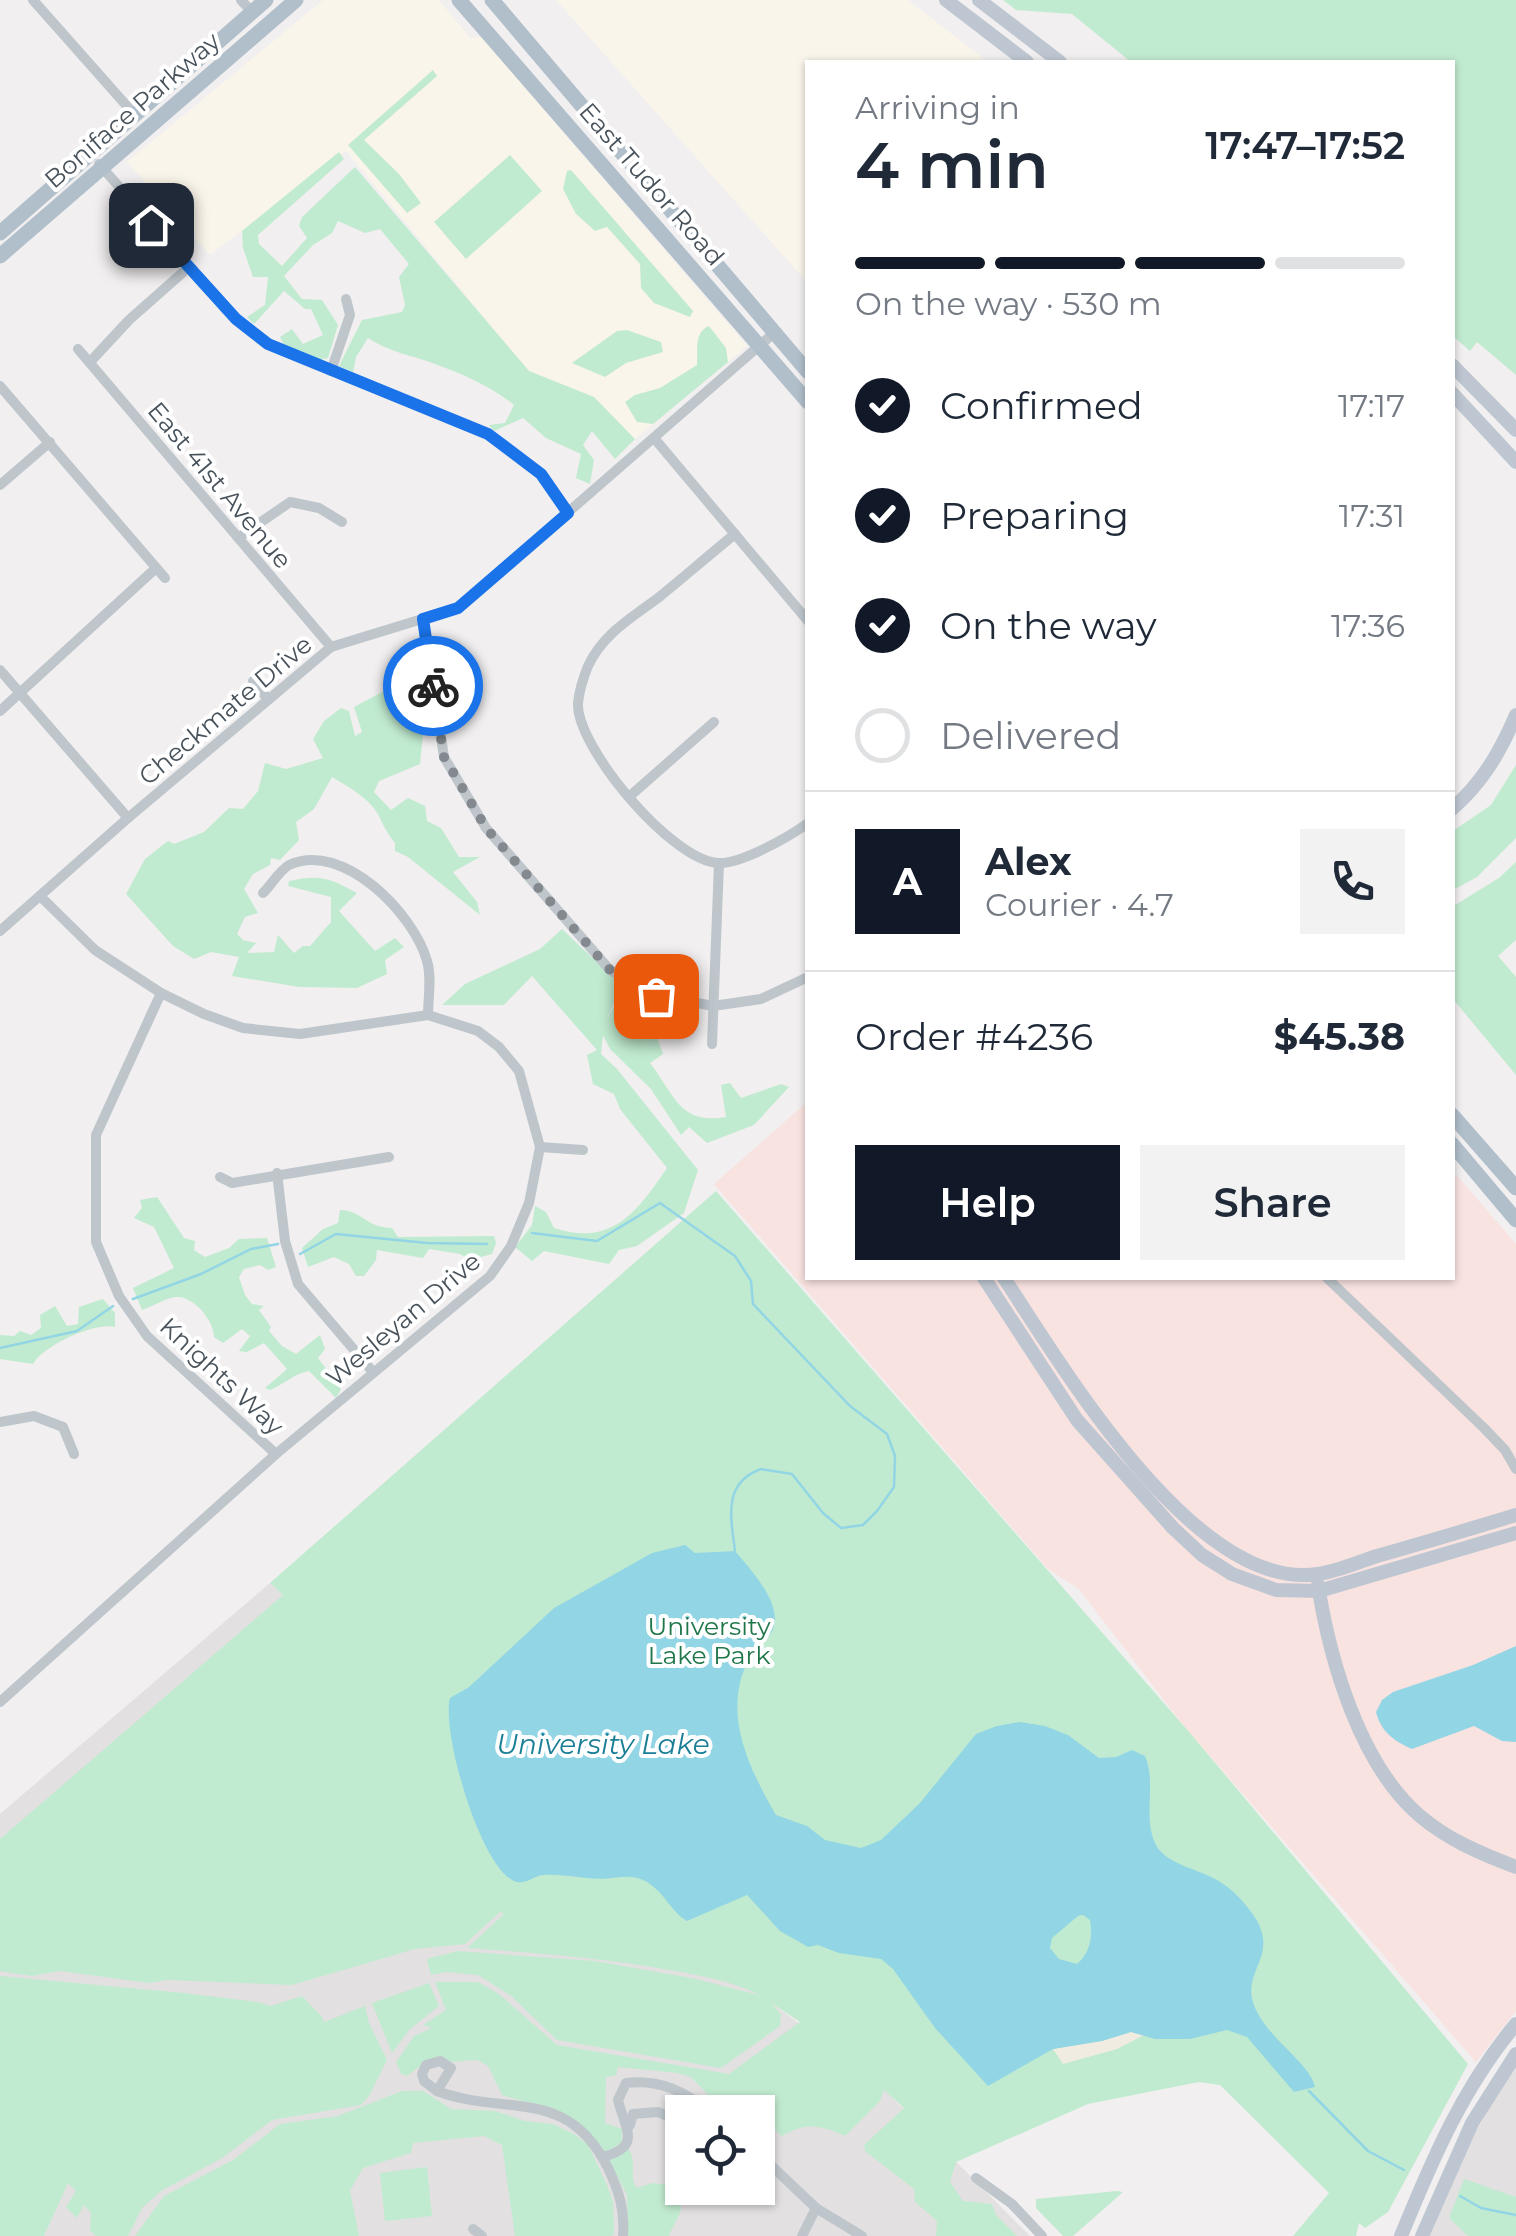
<!DOCTYPE html>
<meta charset="utf-8">
<style>
body{margin:0;font-family:Montserrat,sans-serif;background:#f2f2f3;color:#1f2937;height:100vh;display:flex;flex-direction:column;font-size:38px;white-space:nowrap}
*{box-sizing:border-box;margin:0}
p{font-size:32px;color:#747a83}
.icon{flex:none;width:55px;height:55px;fill:none;stroke:currentColor;stroke-width:2;stroke-linecap:round;stroke-linejoin:round}
.map{position:relative;flex:1;overflow:hidden}
.panel{position:absolute;left:805px;top:60px;width:650px;height:1220px;display:flex;flex-direction:column;background:#fff;border-radius:0px;box-shadow:0 2px 8px #0004}
.panel>*{flex:none}
.fabs{position:absolute;left:665px;top:2095px;display:grid;gap:20px}
.fabs a{display:grid;place-items:center;width:110px;height:110px;border-radius:0px;background:#fff;box-shadow:0 2px 8px #0004;font-size:50px}
.pin{position:absolute;display:grid;place-items:center;width:85px;height:85px;color:#fff;margin:-42px;border-radius:20px;box-shadow:0 5px 15px #0006}
.courier{position:absolute;display:grid;place-items:center;width:100px;height:100px;margin:-50px;border:8px solid #1a73e8;border-radius:50%;background:#fff;color:#222;box-shadow:0 2px 12px #0007}
.headline em{font-style:normal;font-weight:600}
.headline div{display:flex;flex-direction:column-reverse}
.headline{display:flex;align-items:center;justify-content:space-between;height:170px;padding:0 50px}
h1{font-size:65px;font-weight:600;line-height:75px}
.bar{display:grid;grid-template-columns:repeat(4,1fr);gap:15px 10px;align-content:center;height:120px;padding:0 50px}
.bar i{height:12px;border-radius:8px;background:#e0e1e3}
.bar .current{background:#111827}
.bar p{grid-column:span 4}
.line{display:flex;align-items:center;gap:25px;padding:0 50px;border-top:2px solid #e0e1e3}
.line div{flex:1}
.round{display:grid;place-items:center;flex:none;width:105px;height:105px;border-radius:0px;background:#f2f2f3}
ol{padding:0 50px;list-style:none}
li{display:flex;align-items:center;gap:30px;height:110px}
li p{margin-inline-start:auto}
li .icon{padding:10px;border-radius:50%;background:#111827;color:#fff;stroke-width:4}
li:last-child{color:#747a83}
li i{width:55px;height:55px;border:5px solid #e0e1e3;border-radius:50%}
.button{display:flex;gap:20px;margin-top:auto;padding:20px 50px}
.button a{flex:1;height:115px;border-radius:0px;background:#111827;color:#fff;font-size:40px;font-weight:600;line-height:115px;text-align:center}
.button a+a{background:#f2f2f3;color:#1f2937}
.map>svg:first-child{display:block}
.commercial{fill:#faf5ea}
.education{fill:#e2e0e0;fill-rule:evenodd}
.medical{fill:#f9e3e1}
.green{fill:#c1ebd0}
.sand{fill:#f1ece1}
.water{fill:#92d5e4;fill-rule:evenodd}
.lines{fill:none;stroke-linecap:round;stroke-linejoin:round}
.stream{stroke:#92d5e4;stroke-width:2.5}
.street{stroke:#bec6cc;stroke-width:10}
.secondary{stroke:#bec7d1;stroke-width:14}
.primary{stroke:#b1bfcb;stroke-width:15}
.done{stroke:#83898f;stroke-width:10;stroke-dasharray:0 18}
.route{stroke:#1a73e8;stroke-width:12}
.labels{text-anchor:middle;stroke-width:8;stroke-linejoin:round;paint-order:stroke}
.street-label{font-size:25px;fill:#48525b;stroke:#fff}
.park-label{font-size:25px;fill:#1f7649;stroke:#fff}
.water-label{font-size:28px;font-style:italic;fill:#197e96;stroke:#fff}
</style>
<div class="map">
<svg width="1516" height="2236" viewBox="0 0 1516 2236">
<rect width="100%" height="100%" fill="#f1efef"/>
<g class="commercial">
<polygon points="323,0 439,0 470,38 481,37 747,346 635,439 594,397 529,371 346,151 210,255 127,162"/>
<polygon points="556,0 908,0 988,62 808,62 807,282"/>
</g>
<g class="education">
<path d="M270,1583L412,1703L687,1957L765,1998L877,2082L1030,2236H0V1814ZM682,2112H758V2188H682Z"/>
<polygon points="1516,2064 1516,2236 1429,2236 1471,2139"/>
</g>
<polygon class="medical" points="807,1102 808,1278 1452,1278 1453,1171 1516,1244 1516,2011 1476,2062 1183,1725 1079,1589 1048,1569 714,1184"/>
<g class="green">
<polygon points="1003,0 1516,0 1516,375 1477,342 1470,351 1453,336 1452,62 1131,62 1072,14 1016,10"/>
<polygon points="433,70 437,76 364,140 399,174 421,203 407,213 348,145"/>
<path d="M339,152L344,159L258,235L259,244L282,266L307,238L299,226L302,217L355,167L529,371L594,397L635,439L615,459L592,431L583,445L594,460L590,484L576,478L581,454L546,438L523,418L494,431L489,425L505,423L514,405C492,387 463,374 435,364C411,355 389,352 368,338L356,357L353,372L339,366L362,320L402,312L405,305L399,277L409,264L380,229L365,233L338,221L332,233L313,245L284,276L302,299L322,300L338,325L328,358L313,361L286,349L280,337L292,329L303,344L323,335L311,309H305L284,291L254,324L247,317L265,305L268,277H253L243,248L242,231Z"/>
<polygon points="510,155 542,191 466,259 434,222"/>
<polygon points="571,170 693,311 690,317 654,303 641,288 640,264 607,227 595,231 576,214 563,189 567,171"/>
<path d="M709,326L726,348L728,362L653,424L637,422L625,402L635,395L660,388L697,365C698,350 694,332 709,326Z"/>
<polygon points="627,330 661,342 663,352 626,363 605,377 572,363 617,331"/>
<path d="M423,679L430,722L423,735L420,764L379,781L374,792L391,810L408,798L425,806L427,821L441,828L459,857H480L453,872L477,902L480,915L408,857L395,851V843C387,833 383,825 378,814C368,797 348,787 332,777L314,809L296,822L299,840L280,860L271,858L270,865L253,874L244,889L258,913L245,917L237,934L243,940L256,943L247,953L274,952L278,935L294,953L303,946H310L331,922V897L288,886L289,881C320,874 330,878 357,893L339,911L375,951L395,938L404,947L385,960L387,974L357,988L299,987L232,976L239,957L211,952L194,959L173,946L126,894L145,859L168,841L174,844L204,832L229,808L243,809L258,791L265,763L286,769L323,758L313,739L324,721L341,708L349,711L355,736L362,732L354,707L397,684Z"/>
<polygon points="1516,765 1516,838 1477,877 1453,890 1453,831 1491,805"/>
<polygon points="1516,862 1516,940 1498,956 1516,977 1516,1075 1453,999 1452,907 1499,878"/>
<path d="M562,929L622,986L606,1020L624,989L644,1001L636,1024L638,1027L651,1022L663,1054L650,1063C675,1095 679,1125 726,1117L721,1085L730,1083L741,1098L781,1084L789,1087L754,1125L707,1143L689,1127L681,1135L651,1089L610,1049L603,1035L601,1054L617,1069L698,1170L684,1213L637,1246L619,1250L609,1264L544,1251L532,1261L515,1247L532,1225L535,1206L546,1212L554,1228C612,1247 637,1212 667,1168L620,1109L614,1094L593,1084L587,1055L597,1050L532,976L504,1005H442L465,984L540,949Z"/>
<path d="M716,1191L1190,1733L1468,2064L1388,2212L1365,2228L1359,2223L1356,2236H1293L1329,2193L1220,2085L1199,2082L1088,2104L956,2162L950,2182L963,2201L992,2204L996,2215L1017,2236H936L937,2221L915,2202L914,2189L865,2151L864,2145L904,2108L884,2090L880,2101L845,2136C819,2125 807,2122 782,2136L742,2101L717,2104L691,2077L677,2073L618,2067L616,2075L606,2077L605,2123L622,2129V2142L605,2153C582,2113 544,2108 502,2095L488,2066L477,2060L423,2064L407,2076L401,2074L396,2062L414,2036L432,2028L423,2025L446,2010L435,1982H478L499,1994L557,2045L729,2074L800,2022L771,2003L781,2014L780,2026L721,2068L557,2040L511,1996L478,1975L446,1972L431,1975L427,1959L458,1951L595,1961L692,1978L759,1995C733,1981 699,1975 669,1970C602,1958 535,1953 467,1948L504,1914L500,1912L465,1944L415,1949L292,1985L168,1980L149,1983L60,1971L32,1976L0,1971V1839L283,1595L270,1583Z"/>
<path d="M157,1197L184,1238L195,1241L194,1250L205,1257L229,1248L239,1239L267,1238L276,1267L268,1270L260,1265L244,1269L239,1277L245,1295L252,1304L264,1306L259,1310L271,1327L269,1331L282,1346L296,1354L320,1335L325,1349L318,1358L341,1389L336,1398L309,1371C295,1373 283,1385 270,1390L265,1388L287,1369L264,1343L247,1352L239,1351L250,1336L242,1329L223,1343L214,1337C214,1321 194,1295 175,1297C166,1298 152,1307 142,1310L133,1288L174,1268L154,1227L134,1218L142,1208L140,1200Z"/>
<path d="M340,1210C364,1211 364,1227 392,1228L398,1237L494,1236L496,1243L492,1254L470,1260L460,1254L429,1249L423,1258L377,1250L376,1260L364,1276H356L349,1264L334,1257L308,1267L302,1248L323,1229L338,1223Z"/>
<path d="M103,1299L115,1313V1327C94,1322 43,1346 33,1364L0,1359V1335L14,1336L20,1331L31,1335L41,1328L40,1315L55,1306L67,1326L78,1324L79,1307Z"/>
<polygon points="0,1976 184,1993 258,2002 271,2006 302,1996 322,2017 324,2022 365,2006 369,2023 387,2060 369,2096 361,2105 272,2120 222,2158 161,2191 142,2208 128,2236 96,2236 90,2230 91,2213 84,2205 77,2218 66,2207 76,2191 68,2183 44,2236 0,2236"/>
<polygon points="429,1983 439,2006 410,2029 392,2053 372,2003"/>
<polygon points="402,2091 423,2091 451,2109 495,2111 525,2121 553,2124 574,2134 588,2145 607,2185 613,2202 614,2233 612,2236 515,2236 502,2145 484,2136 413,2143 411,2153 363,2168 350,2191 359,2236 135,2236 164,2196 233,2160 280,2124 338,2116"/>
<path d="M628,2149C638,2161 628,2176 637,2188L652,2183L669,2185C690,2210 679,2211 669,2236H628L627,2195L608,2158Z"/>
<polygon points="427,2167 432,2216 385,2221 380,2173"/>
<polygon points="1464,2179 1516,2197 1516,2236 1468,2236 1449,2218"/>
<polygon points="1117,2191 1123,2192 1073,2236 1063,2236 1036,2208 1036,2199"/>
</g>
<polygon class="sand" points="1131,2032 1144,2035 1117,2049 1063,2064 1053,2049 1102,2041"/>
<g class="water">
<path d="M685,1545L695,1553L735,1551C751,1570 792,1613 767,1638C754,1651 744,1664 740,1683C729,1729 754,1777 776,1815L807,1826L825,1840L861,1848L881,1840L920,1803L976,1734L997,1726L1020,1722L1045,1726L1068,1735L1099,1758L1116,1757L1132,1750L1145,1756C1157,1783 1142,1818 1156,1845C1166,1864 1198,1869 1215,1879C1226,1885 1236,1893 1244,1903C1288,1953 1242,1966 1253,2002C1263,2036 1310,2062 1315,2087L1294,2092L1247,2037L1227,2030L1190,2039H1155L1131,2032L1102,2041L1053,2049L988,2086L935,2028L893,1969L881,1959L839,1953L818,1945L808,1947L780,1931L747,1895L687,1921C669,1910 663,1889 643,1880C632,1875 623,1877 612,1878C589,1881 566,1873 543,1875C533,1876 525,1886 514,1881C480,1867 441,1731 450,1698L469,1687L554,1608L652,1553ZM1083,1915L1090,1920C1093,1936 1090,1954 1077,1964L1059,1959L1050,1948L1052,1938L1078,1916Z"/>
<path d="M1516,1646V1742L1502,1741L1474,1726L1412,1749C1394,1741 1381,1732 1376,1712L1382,1700L1393,1692L1473,1665Z"/>
</g>
<g class="lines">
<g class="stream">
<path d="M532,1233L597,1241L660,1203L735,1256L751,1281L753,1304L850,1406L887,1434L895,1456L894,1487L877,1511L863,1525L841,1528L823,1513L792,1474L761,1469C722,1483 731,1518 735,1551"/>
<polyline points="300,1254 336,1234 427,1243 487,1244"/>
<polyline points="133,1299 201,1274 251,1249 278,1244"/>
<polyline points="0,1348 77,1331 113,1306"/>
<polyline points="1309,2091 1368,2151 1404,2170"/>
<polyline points="1460,2196 1481,2208 1516,2215"/>
</g>
<g class="street">
<polyline points="33,0 134,114"/>
<polyline points="241,0 252,12"/>
<polyline points="99,164 236,319 268,344 488,434 541,474 567,513"/>
<polyline points="78,349 331,647"/>
<polyline points="90,362 129,320 189,267"/>
<polyline points="331,371 350,315 346,299"/>
<polyline points="0,386 165,578"/>
<polyline points="654,438 808,621"/>
<polyline points="0,485 50,442"/>
<path d="M735,534C709,555 684,577 658,598C631,618 603,634 588,666C584,676 579,693 578,703C576,747 672,861 718,863C741,864 789,837 808,823"/>
<polyline points="238,538 290,502 319,508 342,522"/>
<polyline points="423,619 444,757 486,828 610,970 656,995 713,1006 761,999 808,977"/>
<polyline points="0,670 128,818"/>
<polyline points="253,681 267,698"/>
<polyline points="0,711 156,568"/>
<polyline points="630,796 714,722"/>
<path d="M263,893C271,885 280,870 289,865C343,840 414,914 427,961C432,977 428,999 428,1015"/>
<polyline points="0,931 128,818 331,647 458,608 774,333"/>
<polyline points="161,993 96,1135 96,1242 119,1296 147,1336 276,1454"/>
<polyline points="712,1044 719,863"/>
<polyline points="540,1147 583,1150"/>
<polyline points="277,1173 285,1241 298,1284 373,1372"/>
<polyline points="220,1177 232,1183 389,1157"/>
<polyline points="1327,1278 1484,1428 1505,1450 1516,1469"/>
<polyline points="0,1422 34,1416 63,1427 74,1454"/>
<polyline points="0,1702 276,1454 490,1276 511,1246 529,1203 540,1147 519,1071 499,1047 478,1031 428,1015 300,1034 243,1028 204,1014 161,993 95,950 40,896"/>
<path d="M437,2091L451,2068L440,2061L426,2065L422,2074L424,2081L437,2091C506,2117 567,2085 608,2168C619,2191 625,2210 623,2236"/>
<polyline points="630,2125 633,2114 658,2112 682,2123"/>
<polyline points="758,2153 816,2208 802,2236"/>
<path d="M602,2157C644,2147 624,2127 618,2100L626,2083C659,2079 685,2091 710,2112"/>
<polyline points="976,2178 1012,2204 1042,2236"/>
<polyline points="816,2208 862,2236"/>
<polyline points="473,2229 482,2236"/>
</g>
<g class="secondary">
<polyline points="946,0 1027,62"/>
<polyline points="979,0 1060,62"/>
<polyline points="1452,365 1516,430"/>
<polyline points="1452,393 1516,462"/>
<path d="M1452,809C1483,782 1500,752 1516,715"/>
<polyline points="984,1278 1077,1420 1173,1528 1202,1555 1232,1574 1276,1590 1319,1591 1516,1533"/>
<path d="M1004,1278C1062,1366 1196,1593 1318,1574C1338,1571 1358,1562 1377,1556C1423,1543 1470,1529 1516,1515"/>
<path d="M1318,1585C1330,1661 1360,1765 1420,1816C1448,1840 1482,1854 1516,1867"/>
<path d="M1401,2236C1432,2160 1463,2087 1516,2024"/>
<polyline points="1422,2236 1472,2123 1516,2054"/>
</g>
<g class="primary">
<polyline points="459,0 808,402"/>
<polyline points="492,0 808,372"/>
<polyline points="0,233 266,0"/>
<polyline points="0,256 296,0"/>
<polyline points="1452,1115 1516,1188"/>
<polyline points="1452,1144 1516,1220"/>
</g>
</g>
<g class="lines">
<polyline class="done" points="433,686 444,757 486,828 610,970 656,996"/>
<polyline class="route" points="151,225 236,319 268,344 488,434 541,474 568,513 458,608 423,619 433,686"/>
</g>
<g class="labels">
<g class="street-label">
<text transform="translate(132 110) rotate(-41)" y="9">Boniface Parkway</text>
<text transform="translate(652 184) rotate(49)" y="9">East Tudor Road</text>
<text transform="translate(220 485) rotate(50)" y="9">East 41st Avenue</text>
<text transform="translate(225 710) rotate(-40)" y="9">Checkmate Drive</text>
<text transform="translate(403 1319) rotate(-40)" y="9">Wesleyan Drive</text>
<text transform="translate(222 1376) rotate(43)" y="9">Knights Way</text>
</g>
<g class="park-label">
<text x="709" y="1635">University<tspan x="709" dy="29">Lake Park</tspan></text>
</g>
<g class="water-label">
<text x="603" y="1754">University Lake</text>
</g>
</g>
</svg>
<div class="fabs">
<a><svg class="icon" aria-label="locate" viewBox="0 0 24 24"><circle cx="12" cy="12" r="6"/><path d="M12 2v4M12 18v4M2 12h4M18 12h4"/></svg></a>
</div>
<div class="pin" style="left:656px;top:996px;background:#ea580c"><svg class="icon" aria-label="bag" viewBox="0 0 24 24"><path d="M5 8h14l-1 12H6zM9 8a3 3 0 0 1 6 0"/></svg></div>
<div class="pin" style="left:151px;top:225px;background:#1f2937"><svg class="icon" aria-label="home" viewBox="0 0 24 24"><path d="M3 11l9-7 9 7M6 9v11h12V9"/></svg></div>
<div class="courier" style="left:433px;top:686px"><svg class="icon" aria-label="bike" viewBox="0 0 24 24"><circle cx="6" cy="16" r="4"/><circle cx="18" cy="16" r="4"/><path d="M6 16l4-8h5l3 8M10 8l3 8H6M13 5h3"/></svg></div>
<section class="panel">
<div class="headline"><div><h1>4 min</h1><p>Arriving in</p></div><em>17:47–17:52</em></div>
<div class="bar"><i class="current"></i><i class="current"></i><i class="current"></i><i></i><p>On the way · 530 m</p></div>
<ol>
<li><svg class="icon" aria-label="check" viewBox="0 0 24 24"><path d="M5 12l5 5 9-10"/></svg>Confirmed<p>17:17</p></li>
<li><svg class="icon" aria-label="check" viewBox="0 0 24 24"><path d="M5 12l5 5 9-10"/></svg>Preparing<p>17:31</p></li>
<li><svg class="icon" aria-label="check" viewBox="0 0 24 24"><path d="M5 12l5 5 9-10"/></svg>On the way<p>17:36</p></li>
<li><i></i>Delivered</li>
</ol>
<div class="line" style="height:180px"><b class="round" style="background:#111827;color:#fff">A</b><div><b>Alex</b><p>Courier · 4.7</p></div><a class="round"><svg class="icon" aria-label="phone" viewBox="0 0 24 24"><path d="M5 4h4l2 5-3 2q2 4 5 5l2-3 5 2v4C11 20 4 13 5 4z"/></svg></a></div>
<div class="line" style="height:130px"><div>Order #4236</div><b>$45.38</b></div>
<div class="button"><a>Help</a><a>Share</a></div>
</section>
</div>
